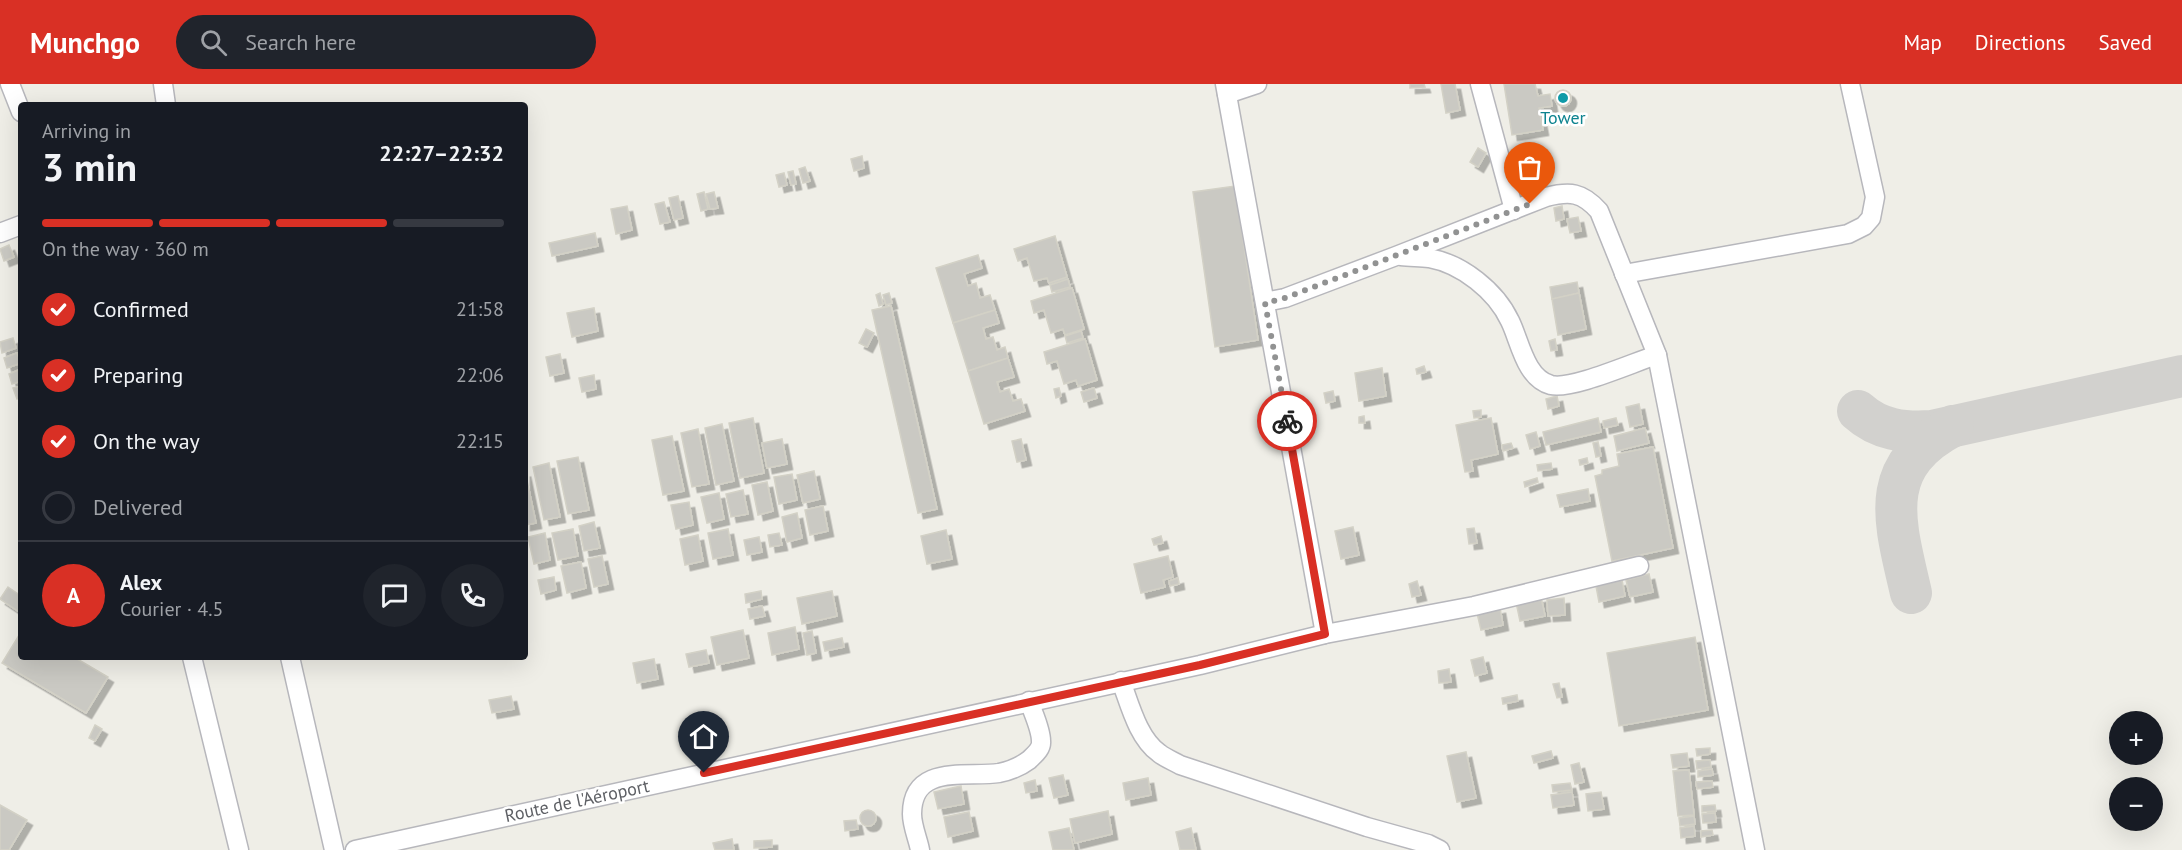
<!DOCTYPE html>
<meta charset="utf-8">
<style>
body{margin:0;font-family:"PT Sans",sans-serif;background:#20242c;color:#f1f3f6;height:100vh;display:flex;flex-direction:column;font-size:22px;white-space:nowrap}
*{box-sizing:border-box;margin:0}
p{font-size:20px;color:#9ea1a6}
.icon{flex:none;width:33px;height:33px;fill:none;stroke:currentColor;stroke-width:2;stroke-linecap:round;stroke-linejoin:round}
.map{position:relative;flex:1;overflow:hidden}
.side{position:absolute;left:18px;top:18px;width:510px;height:558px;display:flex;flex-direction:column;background:#171b24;border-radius:6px;box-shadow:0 6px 24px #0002}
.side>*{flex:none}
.controls{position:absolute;left:2109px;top:627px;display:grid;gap:12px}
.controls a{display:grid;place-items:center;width:54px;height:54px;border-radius:50%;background:#171b24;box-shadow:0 6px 24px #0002;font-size:30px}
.pin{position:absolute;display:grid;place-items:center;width:51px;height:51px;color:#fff;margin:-62px -26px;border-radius:50% 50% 50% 0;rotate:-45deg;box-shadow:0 0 6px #0007}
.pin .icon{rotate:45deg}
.courier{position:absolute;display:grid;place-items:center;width:60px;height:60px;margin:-30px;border:4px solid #d93025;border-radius:50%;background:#fff;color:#222;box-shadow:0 2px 8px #0007}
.head em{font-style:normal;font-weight:800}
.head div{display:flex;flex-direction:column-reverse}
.head{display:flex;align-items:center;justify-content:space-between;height:102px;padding:0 24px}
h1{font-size:39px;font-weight:800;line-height:45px}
.bar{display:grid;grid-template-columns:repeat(4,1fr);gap:9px 6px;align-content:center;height:72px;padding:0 24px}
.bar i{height:8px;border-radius:4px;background:#363941}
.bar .on{background:#d93025}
.bar p{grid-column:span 4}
.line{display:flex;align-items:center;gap:15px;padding:0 24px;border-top:2px solid #363941}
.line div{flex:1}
.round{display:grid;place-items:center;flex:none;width:63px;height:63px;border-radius:32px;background:#20242c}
ol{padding:0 24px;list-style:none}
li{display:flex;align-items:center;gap:18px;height:66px}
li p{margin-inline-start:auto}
li .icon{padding:6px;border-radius:50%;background:#d93025;color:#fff;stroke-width:4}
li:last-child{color:#9ea1a6}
li i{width:33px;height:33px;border:3px solid #363941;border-radius:50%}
header{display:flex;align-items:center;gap:36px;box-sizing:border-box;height:84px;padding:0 30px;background:#d93025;color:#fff}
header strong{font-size:28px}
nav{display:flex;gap:33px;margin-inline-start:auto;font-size:21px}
.search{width:420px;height:54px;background:#20242c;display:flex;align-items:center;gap:15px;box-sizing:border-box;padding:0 21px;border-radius:33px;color:#9ea1a6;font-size:22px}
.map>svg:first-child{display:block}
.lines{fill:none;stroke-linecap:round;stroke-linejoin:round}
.taxiway{stroke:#d2d1ce;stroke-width:42}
.building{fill:#cac9c3;stroke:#d3d1c6;stroke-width:1.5;filter:url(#shadow)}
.minor-casing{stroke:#b7b7bc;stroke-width:21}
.minor{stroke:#fff;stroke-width:18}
.done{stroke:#919292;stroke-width:6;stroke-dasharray:0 10.8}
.route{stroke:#d93025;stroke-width:8}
.culture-dot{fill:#0f9aa8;stroke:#fff;stroke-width:2}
.labels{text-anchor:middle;stroke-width:5;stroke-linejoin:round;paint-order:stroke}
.culture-label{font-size:18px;fill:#0d838f;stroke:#fff}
.street-label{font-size:18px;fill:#5e6065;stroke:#fff}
</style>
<header>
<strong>Munchgo</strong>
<div class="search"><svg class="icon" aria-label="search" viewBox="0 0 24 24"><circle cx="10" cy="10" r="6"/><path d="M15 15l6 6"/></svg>Search here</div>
<nav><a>Map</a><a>Directions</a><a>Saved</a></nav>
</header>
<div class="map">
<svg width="2182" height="766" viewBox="0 0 2182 766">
<defs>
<filter id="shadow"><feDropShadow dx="5.5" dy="5.5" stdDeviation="0" flood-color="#0004"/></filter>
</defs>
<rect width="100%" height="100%" fill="#efeee7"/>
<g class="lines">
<g class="taxiway">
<path d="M1858,327C1879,346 1904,349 1932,347L2182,292"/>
<path d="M1911,509C1895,438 1875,383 1953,342"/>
</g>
</g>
<g class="building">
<polygon points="1410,0 1424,0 1425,3 1410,4"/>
<polygon points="1441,0 1455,0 1460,26 1446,29"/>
<polygon points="1504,0 1535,0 1538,12 1550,10 1552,22 1539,24 1543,46 1512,51"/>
<circle cx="1563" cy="14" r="8"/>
<polygon points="1478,64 1486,69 1478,83 1470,78"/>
<polygon points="862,72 864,84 854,87 851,75"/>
<polygon points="1535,73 1537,85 1512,90 1509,78"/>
<polygon points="805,83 810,97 803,99 799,85"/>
<polygon points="793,87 796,100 791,101 788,88"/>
<polygon points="784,89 787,101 779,103 776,91"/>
<polygon points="1235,102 1258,256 1215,263 1193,108"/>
<polygon points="704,108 708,125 701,127 697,110"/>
<polygon points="714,108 718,124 710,125 706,110"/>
<polygon points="678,112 683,134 674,136 669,114"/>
<polygon points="664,118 670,138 660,140 655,120"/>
<polygon points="627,122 632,146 616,150 611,125"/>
<polygon points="1562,122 1564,135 1556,137 1554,124"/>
<polygon points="1578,133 1581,147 1570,149 1567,135"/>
<polygon points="595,149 598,162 552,172 549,159"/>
<polygon points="1055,152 1067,193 1049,199 1047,194 1034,197 1027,174 1018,177 1014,165"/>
<polygon points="9,161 14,173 4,177 0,165"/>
<polygon points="978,171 982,184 964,190 968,202 976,199 980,214 990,211 995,226 953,239 936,184"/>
<polygon points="1068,195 1070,203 1052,208 1050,201"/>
<polygon points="1577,198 1579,209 1552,215 1550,203"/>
<polygon points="1072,204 1084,245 1065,251 1063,245 1051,249 1044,226 1034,229 1031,217"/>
<polygon points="880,209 883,220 879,222 876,211"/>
<polygon points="889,209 892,219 886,221 883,211"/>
<polygon points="1579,209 1586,245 1558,251 1552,215"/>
<polygon points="891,222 937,425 918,429 872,226"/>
<polygon points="594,224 598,247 572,253 567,229"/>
<polygon points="995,226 999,239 983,244 986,255 993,253 997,266 1005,263 1008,274 968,287 953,239"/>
<polygon points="866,245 874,249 867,263 859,259"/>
<polygon points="1081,247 1083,254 1067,259 1065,252"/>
<polygon points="13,254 16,264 2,269 0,258"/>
<polygon points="1085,255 1097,296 1078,302 1076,296 1064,300 1057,277 1047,280 1044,268"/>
<polygon points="1555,255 1557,266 1551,267 1549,257"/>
<polygon points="17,269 21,279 7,284 4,274"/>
<polygon points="560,270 564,289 550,292 546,273"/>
<polygon points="1008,274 1014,293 997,298 1000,308 1009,305 1013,317 1021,315 1025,327 984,340 968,287"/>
<polygon points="1424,282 1426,288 1417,290 1416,285"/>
<polygon points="1382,284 1386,312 1359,317 1355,289"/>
<polygon points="21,285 21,297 12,300 9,290"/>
<polygon points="594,291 596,305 582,308 579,294"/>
<polygon points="21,302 21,313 17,315 13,304"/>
<polygon points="1059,304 1061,312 1056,314 1054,305"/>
<polygon points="1094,304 1097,314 1084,318 1081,308"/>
<polygon points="1333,307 1335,317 1326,319 1324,309"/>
<polygon points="1557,312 1559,322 1548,325 1546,315"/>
<polygon points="1639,320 1643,340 1630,343 1626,323"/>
<polygon points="1481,326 1481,333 1474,334 1473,327"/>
<polygon points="1364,332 1365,339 1359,339 1359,333"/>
<polygon points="753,334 764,389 740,394 729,339"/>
<polygon points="1491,334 1498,370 1471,376 1473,387 1465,388 1456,341"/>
<polygon points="1598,334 1601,348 1546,361 1543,348"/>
<polygon points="1616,334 1618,341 1604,344 1603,337"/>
<polygon points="722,340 734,397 716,401 705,344"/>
<polygon points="1645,344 1649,359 1617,367 1614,352"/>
<polygon points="698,345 709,400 692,403 681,349"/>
<polygon points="1536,348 1540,362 1530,365 1526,351"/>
<polygon points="672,352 684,407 663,411 652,356"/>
<polygon points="782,355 787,380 767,384 762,359"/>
<polygon points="1021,355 1026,376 1017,378 1012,357"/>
<polygon points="1598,358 1601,372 1596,373 1593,359"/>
<polygon points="1511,359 1513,364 1503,367 1502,361"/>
<polygon points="1653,363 1673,464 1612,477 1595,392 1602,390 1602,386 1619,382 1617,370"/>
<polygon points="578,373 589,426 568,430 557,377"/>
<polygon points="1587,374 1588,379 1580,381 1579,376"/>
<polygon points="549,379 560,433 544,436 533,383"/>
<polygon points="1551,379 1552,385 1538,387 1537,381"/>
<polygon points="525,387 536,439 525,441"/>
<polygon points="814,387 820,415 803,419 797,391"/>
<polygon points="792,390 797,416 779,420 774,393"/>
<polygon points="1537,394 1538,398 1525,403 1524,398"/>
<polygon points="767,398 773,427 758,431 752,401"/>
<polygon points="1588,405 1590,417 1560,423 1557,411"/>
<polygon points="743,406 748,430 731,433 726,410"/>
<polygon points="719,409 724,435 707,439 701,413"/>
<polygon points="689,418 693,441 676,445 671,421"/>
<polygon points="823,422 828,447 810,451 805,426"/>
<polygon points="797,429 802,454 787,458 782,433"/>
<polygon points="594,438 600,464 584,467 579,442"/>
<polygon points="1353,443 1359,471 1341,475 1335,447"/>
<polygon points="1474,444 1477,459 1469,460 1467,445"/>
<polygon points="573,445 578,472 558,476 552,449"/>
<polygon points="728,445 733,471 713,475 708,449"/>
<polygon points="946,446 952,475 927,480 921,452"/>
<polygon points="545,449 550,476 534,480 528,453"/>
<polygon points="779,449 782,461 770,463 768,451"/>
<polygon points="698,451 703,477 685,481 680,455"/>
<polygon points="1161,452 1163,459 1154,461 1152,455"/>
<polygon points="759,453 762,468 747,471 744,456"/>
<polygon points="602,472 608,500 594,503 588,475"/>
<polygon points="1168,472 1173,493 1163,496 1165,503 1141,509 1134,480"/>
<polygon points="581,478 586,504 567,509 561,482"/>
<polygon points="1649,490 1653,508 1630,513 1626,496"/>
<polygon points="554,493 556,506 541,510 538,496"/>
<polygon points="1178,494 1179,500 1170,502 1169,497"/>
<polygon points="1622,496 1625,512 1599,518 1596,502"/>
<polygon points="1417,497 1421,511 1412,513 1409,500"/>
<polygon points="8,503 21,512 21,529 0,515"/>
<polygon points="761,507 762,515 746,519 745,510"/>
<polygon points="832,507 837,532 802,540 797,514"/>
<polygon points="1541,513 1545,532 1520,537 1516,518"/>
<polygon points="1564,514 1565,531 1548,532 1547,516"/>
<polygon points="762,522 765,532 750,535 748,525"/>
<polygon points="1500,524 1503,541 1481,546 1477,529"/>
<polygon points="795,543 799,565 772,571 768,549"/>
<polygon points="743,546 749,574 717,581 711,553"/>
<polygon points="812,547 816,569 807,571 803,549"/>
<polygon points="21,548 21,573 74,573 108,593 86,629 2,579"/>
<polygon points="1695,553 1708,626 1619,642 1607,569"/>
<polygon points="842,554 844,563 825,567 823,558"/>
<polygon points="706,566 709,579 689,583 686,570"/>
<polygon points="1483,573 1487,589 1475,592 1471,576"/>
<polygon points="654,575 658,595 637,599 633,579"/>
<polygon points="1449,585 1451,598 1439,599 1438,587"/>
<polygon points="1559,599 1562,613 1557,614 1553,600"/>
<polygon points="1517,611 1518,617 1503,620 1502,614"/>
<polygon points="511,612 514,625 492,629 489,616"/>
<polygon points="95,641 102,645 95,657 89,654"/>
<polygon points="1710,664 1710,670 1697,672 1696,665"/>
<polygon points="1551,667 1553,674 1534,679 1532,672"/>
<polygon points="1466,668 1476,714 1457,718 1447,672"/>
<polygon points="1687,669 1689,682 1673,684 1671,671"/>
<polygon points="1710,676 1711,683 1697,685 1696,677"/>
<polygon points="1579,679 1584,698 1575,700 1571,681"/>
<polygon points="1712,685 1713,691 1698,693 1698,687"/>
<polygon points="1689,686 1694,731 1678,732 1673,687"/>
<polygon points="1063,691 1068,711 1054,714 1049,694"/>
<polygon points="1148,694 1151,711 1126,716 1123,699"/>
<polygon points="1035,696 1037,707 1026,709 1024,699"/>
<polygon points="1712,697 1713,703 1697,705 1696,698"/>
<polygon points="1570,699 1572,706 1553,708 1552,701"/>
<polygon points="961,702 964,720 938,725 934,708"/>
<polygon points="1572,708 1574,721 1553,724 1551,711"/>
<polygon points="1601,708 1604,725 1588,727 1586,710"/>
<polygon points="0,721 27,736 9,766 0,766"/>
<polygon points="1715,721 1716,727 1702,728 1702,722"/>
<circle cx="868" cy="734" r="8"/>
<polygon points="1108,727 1112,750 1075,759 1070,735"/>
<polygon points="969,728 973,747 948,753 944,733"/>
<polygon points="1715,729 1716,738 1703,739 1702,730"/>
<polygon points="1694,732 1695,740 1680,742 1679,734"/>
<polygon points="856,736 858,745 845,747 844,737"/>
<polygon points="1694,742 1695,752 1681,754 1680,744"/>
<polygon points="1069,744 1074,766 1053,766 1049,748"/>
<polygon points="1191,744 1196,766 1180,766 1176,748"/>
<polygon points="1712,746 1713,751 1701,753 1701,747"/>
<polygon points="732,755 734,766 715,766 713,759"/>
<polygon points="772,756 772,763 754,764 754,757"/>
</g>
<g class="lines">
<defs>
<g id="minor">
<polyline points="10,0 21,28"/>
<polyline points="163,0 166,21"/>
<polyline points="1225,0 1325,550"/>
<polyline points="1480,0 1514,126"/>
<polyline points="1227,10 1257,0"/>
<polyline points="0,149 21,141"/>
<path d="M1401,172C1410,173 1420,173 1429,174C1462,180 1496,207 1510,237C1520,257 1525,294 1551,301C1572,306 1634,278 1657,271"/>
<polyline points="1624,190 1848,150 1864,142 1871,134 1875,113 1850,0"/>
<path d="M1265,218L1285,214L1396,172L1546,113C1570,107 1582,108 1599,127L1657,271L1755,766"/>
<polyline points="192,573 239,766"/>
<polyline points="290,573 334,766"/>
<path d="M1121,597C1130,621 1138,654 1159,669C1165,674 1173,677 1180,681L1367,743L1428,760L1440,766"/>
<polyline points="355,766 1200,581 1325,550 1474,522 1639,482"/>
<path d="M920,766C918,755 912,742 912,730C912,679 967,694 999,689C1009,687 1021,682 1029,676C1034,671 1042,665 1041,657C1041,645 1033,629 1029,617"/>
</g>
</defs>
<use href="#minor" class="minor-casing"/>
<use href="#minor" class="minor"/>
</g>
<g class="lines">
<polyline class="done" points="1287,337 1265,219 1285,214 1530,120"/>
<polyline class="route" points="704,689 1200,581 1325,550 1287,337"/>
</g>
<circle class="culture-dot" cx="1563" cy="14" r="6"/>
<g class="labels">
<g class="culture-label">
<text x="1563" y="40">Tower</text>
</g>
<g class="street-label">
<text transform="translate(577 717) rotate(-12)" y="6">Route de l'Aéroport</text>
</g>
</g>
</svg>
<div class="controls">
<a>+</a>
<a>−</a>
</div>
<div class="pin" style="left:1530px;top:120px;background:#ea580c"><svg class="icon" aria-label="bag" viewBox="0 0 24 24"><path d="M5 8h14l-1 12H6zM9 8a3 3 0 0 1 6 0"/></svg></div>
<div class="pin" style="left:704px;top:689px;background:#1f2937"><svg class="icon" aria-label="home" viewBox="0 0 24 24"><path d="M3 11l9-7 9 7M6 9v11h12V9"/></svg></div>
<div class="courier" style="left:1287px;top:337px"><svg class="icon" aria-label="bike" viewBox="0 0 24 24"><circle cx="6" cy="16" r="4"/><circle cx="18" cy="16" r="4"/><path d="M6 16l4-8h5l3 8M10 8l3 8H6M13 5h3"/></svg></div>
<section class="side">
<div class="head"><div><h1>3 min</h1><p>Arriving in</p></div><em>22:27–22:32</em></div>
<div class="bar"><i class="on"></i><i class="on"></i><i class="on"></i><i></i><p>On the way · 360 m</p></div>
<ol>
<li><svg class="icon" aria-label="check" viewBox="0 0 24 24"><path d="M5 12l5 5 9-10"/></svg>Confirmed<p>21:58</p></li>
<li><svg class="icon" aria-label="check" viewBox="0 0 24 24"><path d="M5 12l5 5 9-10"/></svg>Preparing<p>22:06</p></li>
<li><svg class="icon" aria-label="check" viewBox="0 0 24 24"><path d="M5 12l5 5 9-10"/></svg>On the way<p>22:15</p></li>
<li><i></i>Delivered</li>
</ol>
<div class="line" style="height:108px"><b class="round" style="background:#d93025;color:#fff">A</b><div><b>Alex</b><p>Courier · 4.5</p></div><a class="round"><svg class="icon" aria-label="chat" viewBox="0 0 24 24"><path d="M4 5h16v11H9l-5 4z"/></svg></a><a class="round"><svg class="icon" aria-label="phone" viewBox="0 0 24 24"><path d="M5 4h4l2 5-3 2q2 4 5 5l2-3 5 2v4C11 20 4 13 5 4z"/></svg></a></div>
</section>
</div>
